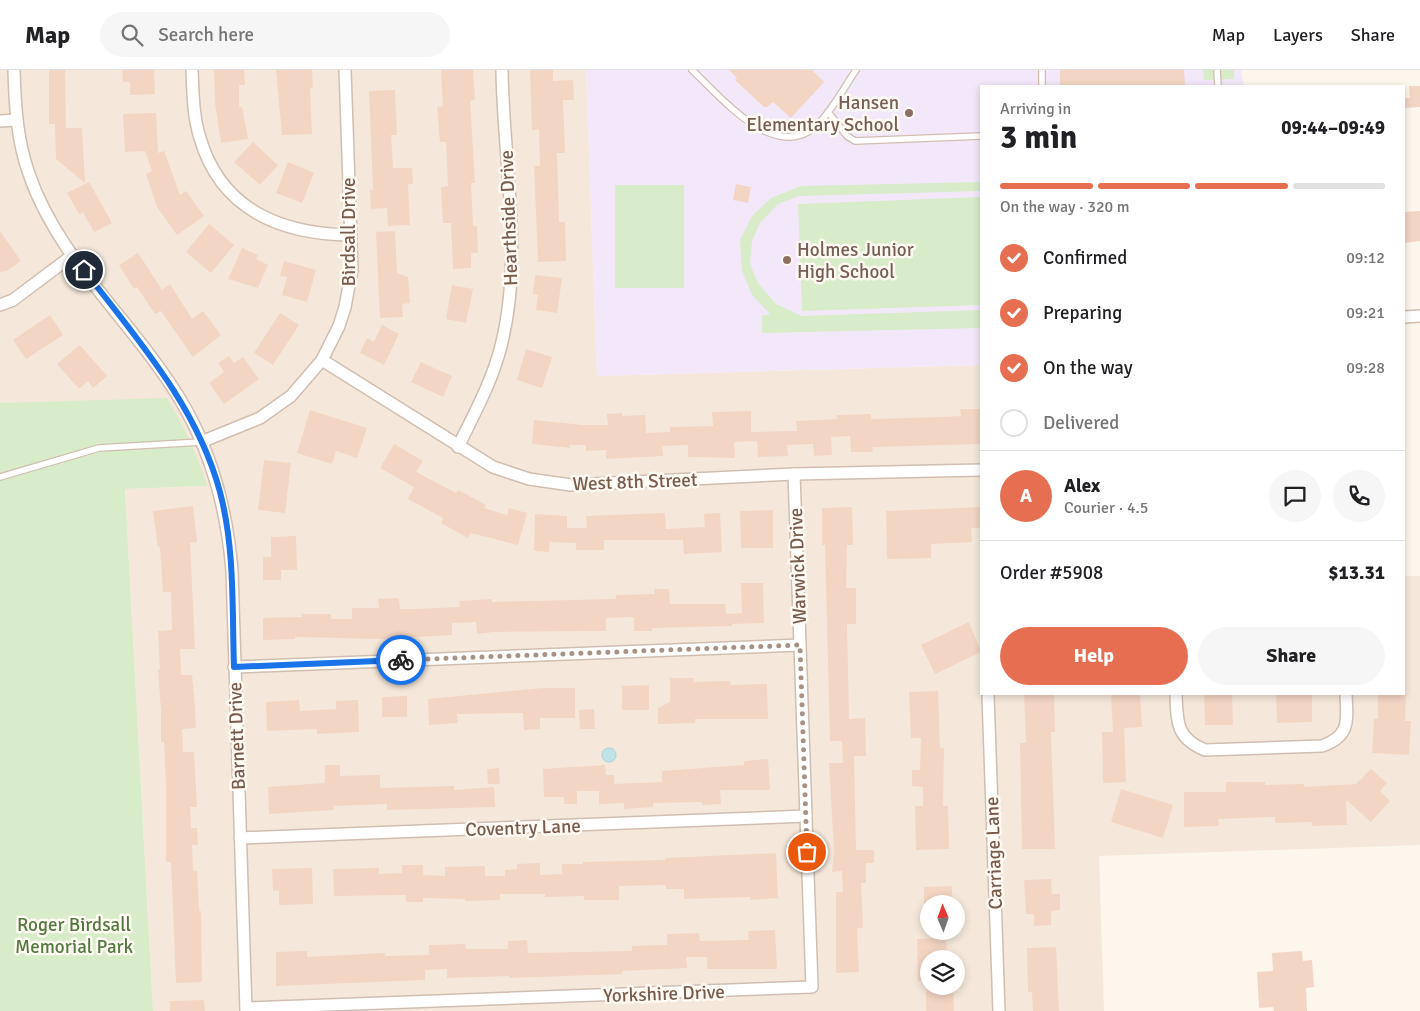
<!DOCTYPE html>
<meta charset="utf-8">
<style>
body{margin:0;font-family:Signika,sans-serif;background:#f6f6f6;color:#202124;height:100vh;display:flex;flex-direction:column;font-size:19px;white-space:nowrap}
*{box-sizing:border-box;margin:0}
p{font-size:16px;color:#757577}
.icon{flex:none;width:28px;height:28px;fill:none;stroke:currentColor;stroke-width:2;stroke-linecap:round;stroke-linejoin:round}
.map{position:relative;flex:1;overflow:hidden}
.drawer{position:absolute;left:980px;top:15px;width:425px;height:610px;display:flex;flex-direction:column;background:#fff;border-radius:0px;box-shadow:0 2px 8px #0003}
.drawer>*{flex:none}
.needle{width:32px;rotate:358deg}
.fabs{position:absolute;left:920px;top:825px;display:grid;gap:10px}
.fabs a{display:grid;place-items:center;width:45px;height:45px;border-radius:50%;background:#fff;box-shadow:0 2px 8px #0003;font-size:25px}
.pin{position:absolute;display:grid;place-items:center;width:42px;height:42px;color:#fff;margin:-21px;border:2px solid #fff;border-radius:50%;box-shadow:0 1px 5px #0007}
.courier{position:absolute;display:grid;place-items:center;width:50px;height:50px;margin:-25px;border:4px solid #1a73e8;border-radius:50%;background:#fff;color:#222;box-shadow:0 1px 6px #0007}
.overview em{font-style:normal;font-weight:800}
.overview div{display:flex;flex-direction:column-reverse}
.overview{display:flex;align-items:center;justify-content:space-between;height:85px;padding:0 20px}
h1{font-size:32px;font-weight:800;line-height:38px}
.bar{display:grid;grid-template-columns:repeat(4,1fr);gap:8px 5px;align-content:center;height:60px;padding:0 20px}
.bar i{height:6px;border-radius:4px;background:#e0e0e0}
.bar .selected{background:#e76f51}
.bar p{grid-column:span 4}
.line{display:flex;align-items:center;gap:12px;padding:0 20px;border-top:1px solid #e0e0e0}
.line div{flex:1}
.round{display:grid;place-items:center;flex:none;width:52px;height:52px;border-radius:26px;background:#f6f6f6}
ol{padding:0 20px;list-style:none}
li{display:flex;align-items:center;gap:15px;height:55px}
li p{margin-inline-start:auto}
li .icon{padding:5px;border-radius:50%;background:#e76f51;color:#fff;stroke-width:4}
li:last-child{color:#757577}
li i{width:28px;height:28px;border:2px solid #e0e0e0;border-radius:50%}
.action{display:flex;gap:10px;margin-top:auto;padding:10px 20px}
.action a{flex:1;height:58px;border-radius:30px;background:#e76f51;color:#fff;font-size:20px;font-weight:800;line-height:58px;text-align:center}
.action a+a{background:#f6f6f6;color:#202124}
header{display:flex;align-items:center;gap:30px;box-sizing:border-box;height:70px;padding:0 25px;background:#fff;border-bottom:1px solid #e0e0e0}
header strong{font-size:24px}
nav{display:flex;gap:28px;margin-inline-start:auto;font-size:18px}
.search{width:350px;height:45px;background:#f6f6f6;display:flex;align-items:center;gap:12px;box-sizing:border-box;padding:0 18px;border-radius:28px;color:#757577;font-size:19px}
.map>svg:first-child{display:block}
.residential{fill:#f5e8da;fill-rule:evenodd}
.education{fill:#f3e8fa}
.green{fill:#d8ecc9}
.water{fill:#bfe3e8;stroke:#a5d3da}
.building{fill:#f3d5c3}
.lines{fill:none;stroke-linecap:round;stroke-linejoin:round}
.service-casing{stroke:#d1beb0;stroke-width:8}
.minor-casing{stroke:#d1beb0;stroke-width:14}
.service{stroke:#fff;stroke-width:5.5}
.minor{stroke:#fff;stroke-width:11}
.done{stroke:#a89285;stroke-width:5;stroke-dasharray:0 9}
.route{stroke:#1a73e8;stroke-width:6}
.education-dot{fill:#8d6e63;stroke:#fffaf3;stroke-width:2}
.labels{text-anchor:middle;stroke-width:5;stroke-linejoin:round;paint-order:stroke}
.education-label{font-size:19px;fill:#785e54;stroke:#fffaf3;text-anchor:end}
.street-label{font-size:19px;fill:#7a5c4d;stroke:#fffaf3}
.park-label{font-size:19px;fill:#537a41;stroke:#fffaf3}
</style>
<header>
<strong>Map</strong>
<div class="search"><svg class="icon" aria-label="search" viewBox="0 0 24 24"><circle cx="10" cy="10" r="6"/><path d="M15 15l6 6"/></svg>Search here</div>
<nav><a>Map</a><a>Layers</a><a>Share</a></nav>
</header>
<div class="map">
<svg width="1420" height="941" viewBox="0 0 1420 941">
<rect width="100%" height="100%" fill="#fdf6ec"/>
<path class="residential" d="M0,0H586L597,306L981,295V624H1404V506H1420V775L1099,786L1104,941H153L125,419L206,416L0,333ZM929,834H956V861H929ZM929,889H956V916H929Z"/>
<polygon class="education" points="586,0 1241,0 1244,16 981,16 981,295 597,306"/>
<g class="green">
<polygon points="1203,0 1234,0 1234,9 1204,10"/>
<polygon points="981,112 981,121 799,126 778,134 760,153 752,171 750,194 758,213 776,234 802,246 981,240 981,258 762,263 762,246 770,244 752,225 742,201 740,170 752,146 771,128 801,116"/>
<rect x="615" y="115" width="69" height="103"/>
<polygon points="981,127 981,235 802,241 798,134"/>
<path d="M167,328C184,357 198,385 207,416L125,419L153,941H0V333Z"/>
</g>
<circle class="water" cx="609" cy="685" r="7"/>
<g class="building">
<polygon points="49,0 65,0 66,58 82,58 85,113 56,89 55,54 49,54"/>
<polygon points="122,0 154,0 155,24 130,25 130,12 123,12"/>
<polygon points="214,0 244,0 245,15 239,15 239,37 242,37 248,69 221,73 215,33"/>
<polygon points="276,0 312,0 313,17 310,18 312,64 282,65"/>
<polygon points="441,0 473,0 475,30 470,31 475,113 471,113 473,156 477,156 478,183 471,183 471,198 453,199 451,153 443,153 441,117 448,116 446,72 440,72 437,37 443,36"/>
<polygon points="530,0 553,0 553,11 573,10 574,30 563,30 565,83 557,83 559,152 565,152 566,191 538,192 534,96 540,96 539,59 532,60"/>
<polygon points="729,0 812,0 824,12 791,48 773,32 767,37 764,37 735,10 737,8"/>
<polygon points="1060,0 1184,0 1185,16 1060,16"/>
<polygon points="1409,16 1420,16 1420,37 1404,38 1404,28 1410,28"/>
<polygon points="395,20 397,65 391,65 393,98 412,98 413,114 408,114 410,155 388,156 387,138 371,139 370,120 373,120 369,21"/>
<polygon points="156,43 158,83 164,81 180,125 186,121 204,146 177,165 157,137 146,104 152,101 145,81 125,82 123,44"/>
<polygon points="253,72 278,95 260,115 234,92"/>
<polygon points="288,92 314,103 302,133 276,123"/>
<polygon points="89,112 112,153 94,162 83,142 79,144 67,123"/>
<polygon points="736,114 751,117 748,133 733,130"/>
<polygon points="1420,141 1420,171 1404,173 1404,142"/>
<polygon points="209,154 234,175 211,203 186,182"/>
<polygon points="0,161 21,191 7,201 0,202"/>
<polygon points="395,161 397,203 408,207 410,233 402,234 403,247 380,248 376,162"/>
<polygon points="242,178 258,185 256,189 268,195 258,218 228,209"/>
<polygon points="138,183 162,220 170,214 192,249 203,241 221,265 193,287 161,241 155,244 137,217 134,219 119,195"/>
<polygon points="284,191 316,200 307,232 282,225 287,207 280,206"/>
<polygon points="535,205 562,208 557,243 536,240 538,225 533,224"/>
<polygon points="452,215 473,219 466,253 446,249"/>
<polygon points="280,243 299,255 273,295 254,283"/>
<polygon points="50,245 63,265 26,289 13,270"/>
<polygon points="382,255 399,264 384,295 360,283 367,268 374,272"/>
<polygon points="80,275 107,306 93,318 88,311 79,319 57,294"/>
<polygon points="526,279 552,287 542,318 517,310"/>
<polygon points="229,286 234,293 243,287 259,309 224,334 209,313 224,302 218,293"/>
<polygon points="421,292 452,306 443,327 411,312"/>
<polygon points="960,339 981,339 981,374 872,377 873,382 851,382 850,366 831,367 832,385 814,386 813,374 787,375 788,386 758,387 757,371 734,372 735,388 688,387 688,375 662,376 663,386 606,389 606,380 586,381 586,375 570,375 570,378 532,374 534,350 583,355 608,355 607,344 622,343 622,346 645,345 646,363 670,362 670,357 713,356 712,342 751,341 751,362 797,361 796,351 837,349 837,345 871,344 871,349 942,347 961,346"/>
<polygon points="310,340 367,358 357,388 336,381 332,394 297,383"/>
<polygon points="394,374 423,391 416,402 456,423 458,420 486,435 484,438 507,445 509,438 527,443 518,475 471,463 468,468 441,453 443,448 408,429 414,417 380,398"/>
<polygon points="264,390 291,393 285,443 258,440"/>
<polygon points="193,436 197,472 190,473 195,579 180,579 181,605 192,605 195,637 196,658 182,659 183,682 194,682 197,737 190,737 191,758 197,758 198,775 192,775 193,801 197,801 199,841 201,841 202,912 176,913 171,792 166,792 166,712 164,672 161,672 161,641 158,599 160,599 158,561 172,560 171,522 163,522 160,477 158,477 153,441"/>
<polygon points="852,437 853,475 847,475 846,518 856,518 856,554 847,554 849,649 865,648 866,686 854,686 856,780 874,780 874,793 866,793 866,813 861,813 863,858 857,858 859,902 836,903 836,822 843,822 842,801 832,802 834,781 829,693 843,693 842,671 830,671 825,475 822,475 822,438"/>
<polygon points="981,437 981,458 971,458 972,472 931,474 931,488 887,489 886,441"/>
<polygon points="773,440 773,478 741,478 740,441"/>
<polygon points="665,443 666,459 705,457 704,444 720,443 722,482 684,484 683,470 604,470 604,480 576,480 576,473 550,472 549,482 534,481 535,444 567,446 567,458 587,458 586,446"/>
<polygon points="296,466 297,500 281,500 281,510 263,510 263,487 271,487 271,467"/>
<polygon points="741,513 763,513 764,553 732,554 732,556 652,558 652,561 634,561 634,547 606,548 606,561 493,562 477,564 476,552 452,553 452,565 380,569 295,567 295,569 263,570 263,548 302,547 302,544 331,544 331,549 352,549 352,538 379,538 378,529 399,528 400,539 414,539 460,537 459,531 492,529 492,532 616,529 616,525 655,524 654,519 669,519 670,534 725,534 726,544 742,543"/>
<polygon points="969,552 981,582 935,604 921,575"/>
<polygon points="670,608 694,608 694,612 730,611 731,615 767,614 768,649 695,649 695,653 658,654 658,638 670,632"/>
<polygon points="649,615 649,640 622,640 622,616"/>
<polygon points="542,618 575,618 575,648 540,648 540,659 524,660 523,643 457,644 458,653 429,655 428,629"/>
<polygon points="938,621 940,678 944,678 943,736 948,736 949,779 916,780 915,736 923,736 923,717 912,716 912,700 920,700 921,668 911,668 909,622"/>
<polygon points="1024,624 1054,624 1055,662 1051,662 1055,779 1022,779 1020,673 1026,673"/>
<polygon points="1111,624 1140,624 1142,657 1124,658 1126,712 1103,713 1102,662 1113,662"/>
<polygon points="1204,624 1232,624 1233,655 1205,655"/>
<polygon points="1276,624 1312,624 1312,652 1277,653"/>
<polygon points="1378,624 1406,624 1405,651 1411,651 1409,685 1372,683 1374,649 1378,649"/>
<polygon points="407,626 407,647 382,647 382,627"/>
<polygon points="299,630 300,641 336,639 336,631 358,630 359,662 317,664 317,659 267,661 266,632"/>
<polygon points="594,639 595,659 580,659 579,640"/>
<polygon points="768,689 770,720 720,720 721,734 702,735 702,732 653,733 653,737 624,739 624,733 599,734 599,721 577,721 577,734 564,734 564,727 544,727 543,699 605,695 606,705 614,705 614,714 662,712 662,701 744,695 744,691"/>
<polygon points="325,695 340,695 340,706 380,705 380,718 454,716 454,720 494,717 495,737 387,740 387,734 334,736 334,740 269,744 268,717 325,713"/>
<polygon points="499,698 500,714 488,714 487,699"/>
<polygon points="1371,699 1387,713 1380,721 1390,731 1371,752 1346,730 1347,755 1312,756 1312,752 1275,753 1275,747 1218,749 1219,756 1184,757 1184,722 1226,722 1226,712 1265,712 1265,715 1304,714 1304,717 1356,714"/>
<polygon points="1121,719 1173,735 1163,768 1111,752"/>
<polygon points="776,783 778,828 750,830 750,827 684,829 684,819 666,819 666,815 619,816 619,830 584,830 584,826 545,827 545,824 500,824 500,830 465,831 465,829 423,828 423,832 406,832 406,825 334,826 333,799 379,798 379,804 402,803 402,795 423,795 423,805 445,806 445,797 485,796 485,806 505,806 505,800 517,799 517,794 540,793 540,805 562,804 562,794 583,794 583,792 665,790 665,788"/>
<polygon points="312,798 313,834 279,835 279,820 273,821 272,799"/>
<polygon points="1051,809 1052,824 1060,824 1060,840 1051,841 1051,855 1034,856 1034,844 1026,844 1024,810"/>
<polygon points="952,816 952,834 924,834 924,817"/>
<polygon points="775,860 777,899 707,899 707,887 686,887 687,898 622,901 622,904 509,908 509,906 447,908 447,899 425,900 425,910 276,916 276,882 307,881 307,887 385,883 385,886 429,885 429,875 465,874 466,879 508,879 508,871 527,870 528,883 632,881 632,876 667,875 667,864 699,863 700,871 749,870 748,861"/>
<polygon points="946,868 947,889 929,889 929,911 918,911 917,869"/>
<polygon points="1056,877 1059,941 1033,941 1032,922 1028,922 1027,878"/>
<polygon points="1302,881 1303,891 1312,890 1314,917 1306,918 1307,941 1274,941 1273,937 1259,938 1257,902 1273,901 1272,883"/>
<polygon points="953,918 954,941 926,941 926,919"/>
<polygon points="204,930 205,941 170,941 170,931"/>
</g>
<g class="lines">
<defs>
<g id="service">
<path d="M692,0C725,31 783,103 826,45C837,31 846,15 856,0"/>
<polyline points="1042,0 1042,16"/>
<polyline points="1217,0 1218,16"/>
<polyline points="828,42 847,66 855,71 981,66"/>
<polyline points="0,407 99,378 201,372"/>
</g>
<g id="minor">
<path d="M14,0C15,36 17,70 29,104C58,189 132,251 178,326C211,379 227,440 232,501L246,941"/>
<path d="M192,0C193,23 193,46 200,68C221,140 281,164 350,165"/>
<polyline points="0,51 16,50"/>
<polyline points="0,235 13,230 73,185"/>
<polyline points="1404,247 1420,246"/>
<polyline points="322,290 493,397 529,409 571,415 794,404 981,400"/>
<polyline points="201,372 260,348 291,326 322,290 339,256 345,237 352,200 345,0"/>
<path d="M458,377C474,344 492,312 501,276C524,186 503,91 502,0"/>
<polyline points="234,597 800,575"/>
<path d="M1176,624C1177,652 1176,668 1205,680L1322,676C1351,666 1347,650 1346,624"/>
<polyline points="988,625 999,941"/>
<polyline points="240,768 806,746"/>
<polyline points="246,938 812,917 794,404"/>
</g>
</defs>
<use href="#service" class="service-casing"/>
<use href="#minor" class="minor-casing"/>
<use href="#service" class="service"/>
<use href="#minor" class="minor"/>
</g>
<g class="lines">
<polyline class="done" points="401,590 800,575 807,782"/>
<path class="route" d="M84,200C137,269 197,336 220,422C235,479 232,539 234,597L401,590"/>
</g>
<g class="education-dot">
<circle cx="909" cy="43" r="5"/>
<circle cx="787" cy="190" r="5"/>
</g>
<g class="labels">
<g class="education-label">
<text x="899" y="39">Hansen<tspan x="899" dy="22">Elementary School</tspan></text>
<text x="797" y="186" text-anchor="start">Holmes Junior<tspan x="797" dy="22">High School</tspan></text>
</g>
<g class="street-label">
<text transform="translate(508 148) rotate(-92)" y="7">Hearthside Drive</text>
<text transform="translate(348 162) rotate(-90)" y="7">Birdsall Drive</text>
<text transform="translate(635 411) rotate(-2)" y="7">West 8th Street</text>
<text transform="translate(797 496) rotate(-92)" y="7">Warwick Drive</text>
<text transform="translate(236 666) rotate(-92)" y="7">Barnett Drive</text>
<text transform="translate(523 757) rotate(-2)" y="7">Coventry Lane</text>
<text transform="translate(993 783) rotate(-92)" y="7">Carriage Lane</text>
<text transform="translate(664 923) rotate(-2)" y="7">Yorkshire Drive</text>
</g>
<g class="park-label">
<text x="74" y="861">Roger Birdsall<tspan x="74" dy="22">Memorial Park</tspan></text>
</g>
</g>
</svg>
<div class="fabs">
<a><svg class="needle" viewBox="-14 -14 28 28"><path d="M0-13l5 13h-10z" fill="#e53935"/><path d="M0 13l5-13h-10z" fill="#757577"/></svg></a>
<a><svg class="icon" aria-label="layers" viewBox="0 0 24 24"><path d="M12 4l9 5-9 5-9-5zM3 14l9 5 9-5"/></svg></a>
</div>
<div class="pin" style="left:807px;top:782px;background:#ea580c"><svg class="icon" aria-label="bag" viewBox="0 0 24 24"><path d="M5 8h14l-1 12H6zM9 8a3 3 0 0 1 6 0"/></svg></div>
<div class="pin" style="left:84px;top:200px;background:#1f2937"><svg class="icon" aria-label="home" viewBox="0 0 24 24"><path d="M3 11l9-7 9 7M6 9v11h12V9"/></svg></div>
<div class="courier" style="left:401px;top:590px"><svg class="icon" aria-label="bike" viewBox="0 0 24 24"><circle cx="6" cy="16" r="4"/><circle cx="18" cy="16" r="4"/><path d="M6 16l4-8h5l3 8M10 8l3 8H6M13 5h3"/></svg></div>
<section class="drawer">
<div class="overview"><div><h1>3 min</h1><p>Arriving in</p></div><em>09:44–09:49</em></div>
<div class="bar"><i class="selected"></i><i class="selected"></i><i class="selected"></i><i></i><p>On the way · 320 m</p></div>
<ol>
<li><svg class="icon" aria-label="check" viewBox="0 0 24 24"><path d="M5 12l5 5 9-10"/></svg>Confirmed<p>09:12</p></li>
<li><svg class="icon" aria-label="check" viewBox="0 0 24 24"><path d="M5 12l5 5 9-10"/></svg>Preparing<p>09:21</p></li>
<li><svg class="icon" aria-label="check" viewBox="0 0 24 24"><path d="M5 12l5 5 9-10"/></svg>On the way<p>09:28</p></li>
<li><i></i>Delivered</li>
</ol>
<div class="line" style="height:90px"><b class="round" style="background:#e76f51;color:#fff">A</b><div><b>Alex</b><p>Courier · 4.5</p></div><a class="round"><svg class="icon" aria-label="chat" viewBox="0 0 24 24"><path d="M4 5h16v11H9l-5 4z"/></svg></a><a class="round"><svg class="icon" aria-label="phone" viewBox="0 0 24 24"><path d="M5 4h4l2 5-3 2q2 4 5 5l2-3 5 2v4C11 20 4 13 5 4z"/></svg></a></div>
<div class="line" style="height:65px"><div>Order #5908</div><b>$13.31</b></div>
<div class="action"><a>Help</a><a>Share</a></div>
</section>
</div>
